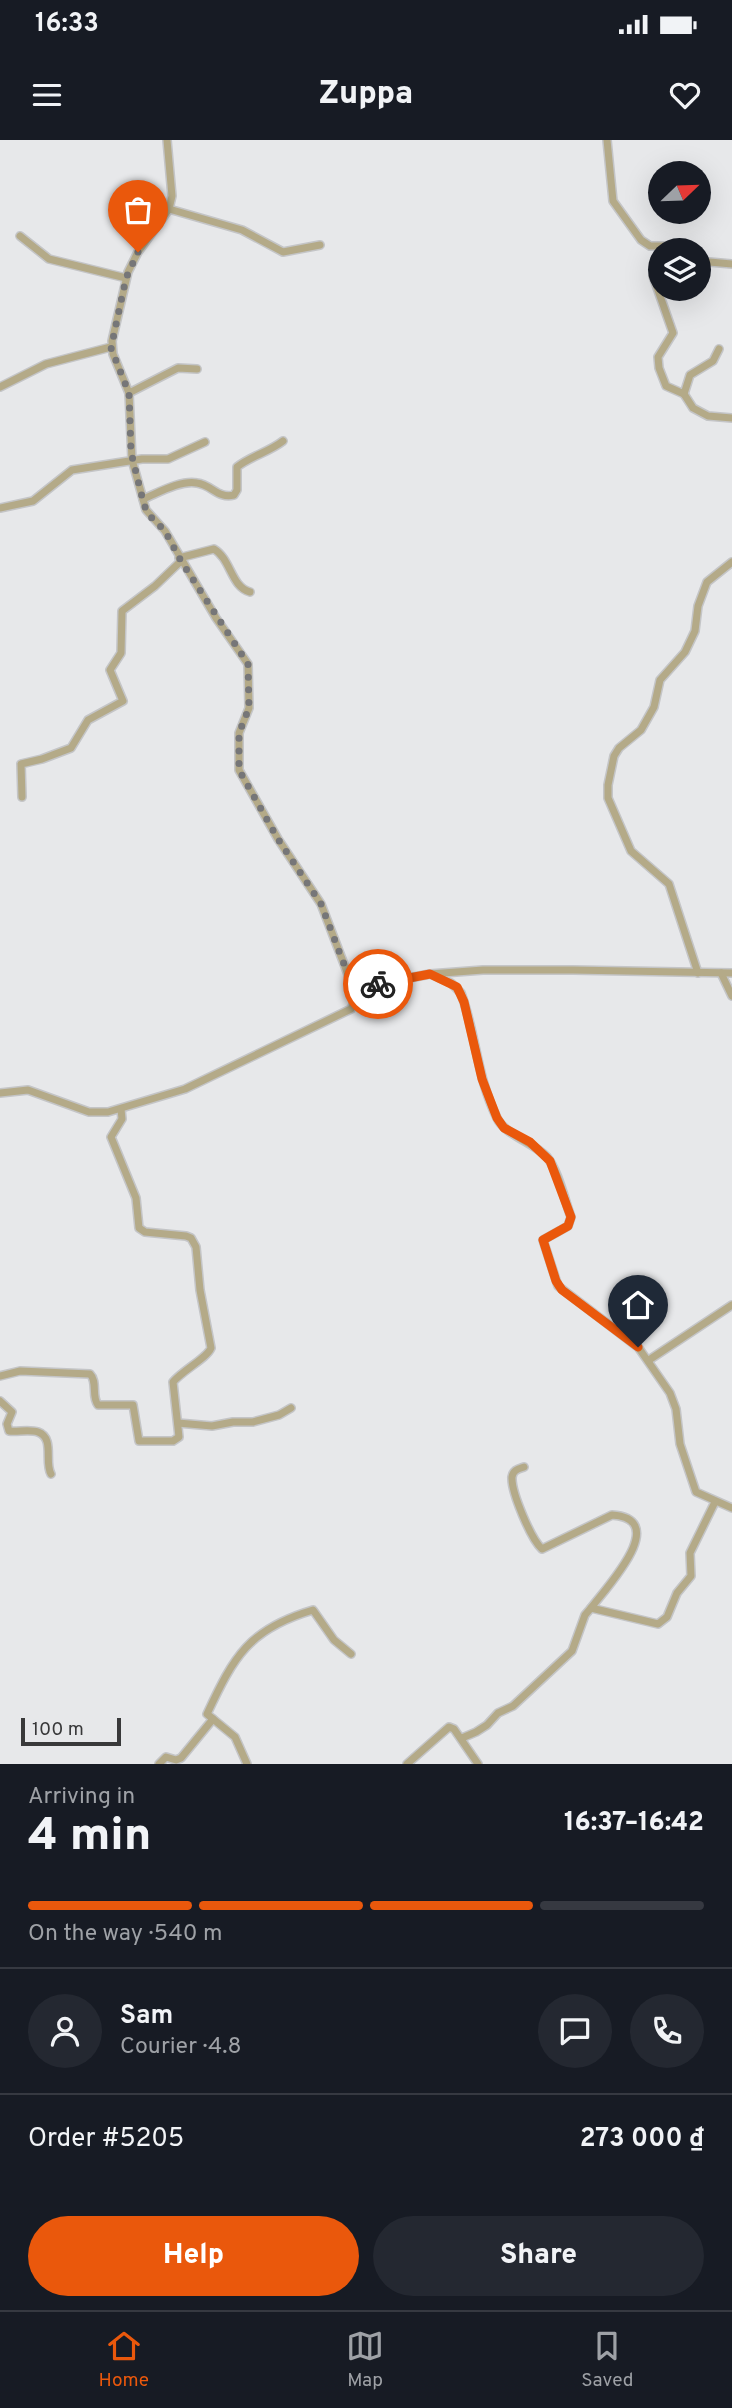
<!DOCTYPE html>
<meta charset="utf-8">
<style>
body{margin:0;font-family:Overpass,sans-serif;background:#242831;color:#f1f3f6;height:100vh;display:flex;flex-direction:column;font-size:26px;white-space:nowrap}
*{box-sizing:border-box;margin:0}
p{font-size:23px;color:#9ea1a6}
.icon{flex:none;width:38px;height:38px;fill:none;stroke:currentColor;stroke-width:2;stroke-linecap:round;stroke-linejoin:round}
.map{position:relative;height:1624px;overflow:hidden}
.sheet{display:flex;flex-direction:column;background:#171b24;flex:1}
.sheet>*{flex:none}
.needle{width:46px;rotate:67deg}
.fabs{position:absolute;left:648px;top:21px;display:grid;gap:14px}
.fabs a{display:grid;place-items:center;width:63px;height:63px;border-radius:50%;background:#171b24;box-shadow:0 7px 28px #0002;font-size:35px}
.scale{position:absolute;left:21px;bottom:18px;width:100px;box-sizing:border-box;padding-left:7px;border:4px solid #39393a;border-top:0;font-size:19px;line-height:24px;white-space:nowrap;color:#39393a;-webkit-text-stroke:5px #e7e8ea;paint-order:stroke}
.pin{position:absolute;display:grid;place-items:center;width:60px;height:60px;color:#fff;margin:-72px -30px;border-radius:50% 50% 50% 0;rotate:-45deg;box-shadow:0 0 7px #0007}
.pin .icon{rotate:45deg}
.courier{position:absolute;display:grid;place-items:center;width:70px;height:70px;margin:-35px;border:5px solid #ea580c;border-radius:50%;background:#fff;color:#222;box-shadow:0 2px 9px #0007}
.head em{font-style:normal;font-weight:800}
.head div{display:flex;flex-direction:column-reverse}
.head{display:flex;align-items:center;justify-content:space-between;height:119px;padding:0 28px}
h1{font-size:46px;font-weight:800;line-height:52px}
.bar{display:grid;grid-template-columns:repeat(4,1fr);gap:10px 7px;align-content:center;height:84px;padding:0 28px}
.bar i{height:9px;border-radius:5px;background:#363941}
.bar .current{background:#ea580c}
.bar p{grid-column:span 4}
.line{display:flex;align-items:center;gap:18px;padding:0 28px;border-top:2px solid #363941}
.line div{flex:1}
.round{display:grid;place-items:center;flex:none;width:74px;height:74px;border-radius:37px;background:#242831}
.action{display:flex;gap:14px;margin-top:auto;padding:14px 28px}
.action a{flex:1;height:80px;border-radius:42px;background:#ea580c;color:#fff;font-size:28px;font-weight:800;line-height:80px;text-align:center}
.action a+a{background:#242831;color:#f1f3f6}
.status{display:flex;justify-content:space-between;align-items:center;height:49px;padding:0 35px;background:#171b24;direction:ltr}
.status svg{height:19px;fill:currentColor}
header{display:flex;justify-content:space-between;align-items:center;height:91px;padding:0 28px;background:#171b24;font-size:32px;font-weight:800}
.menu{display:flex;justify-content:space-around;align-items:center;height:98px;border-top:2px solid #363941;background:#171b24;font-size:19px;color:#9ea1a6}
.menu a{display:grid;justify-items:center;gap:4px}
.menu .current{color:#ea580c}
.map>svg:first-child{display:block}
.lines{fill:none;stroke-linecap:round;stroke-linejoin:round}
.minor-casing{stroke:#c4c5c7;stroke-width:10}
.minor{stroke:#b4aa88;stroke-width:7}
.done{stroke:#767678;stroke-width:7;stroke-dasharray:0 12.6}
.route{stroke:#ea580c;stroke-width:9}
</style>
<div class="status"><b>16:33</b><svg viewBox="0 0 49 12"><path d="M0 12V9h3v3zM5 12V6h3v6zM10 12V3h3v9zM15 12V0h3v12zM26 1h20v11H26zM47 4h2v5h-2z"/></svg></div>
<header><svg class="icon" aria-label="menu" viewBox="0 0 24 24"><path d="M4 6h16M4 12h16M4 18h16"/></svg>Zuppa<svg class="icon" aria-label="heart" viewBox="0 0 24 24"><path d="M12 20l-8-8c-3-5 5-10 8-4 3-6 11-1 8 4z"/></svg></header>
<div class="map">
<svg width="732" height="1624" viewBox="0 0 732 1624">
<rect width="100%" height="100%" fill="#e7e8ea"/>
<g class="lines">
<defs>
<g id="minor">
<polyline points="167,0 172,56 169,69 138,112 128,132 112,201 113,214 129,253 132,320 146,370 165,391 216,478 248,524 249,568 239,593 239,630 278,699 321,764 357,858"/>
<polyline points="607,0 613,61 641,100 650,106 670,106 679,110"/>
<polyline points="169,69 242,90 283,112 320,105"/>
<polyline points="20,96 49,119 126,138"/>
<polyline points="698,121 732,124"/>
<polyline points="653,136 673,193 658,217 659,228 666,246 684,254 693,268 708,276 732,278"/>
<polyline points="0,247 46,224 111,207"/>
<polyline points="129,253 178,228 197,229"/>
<polyline points="684,254 690,235 713,221 719,209"/>
<path d="M143,359C158,353 180,340 197,343C212,345 218,359 234,355L237,350V327C251,316 269,312 283,301"/>
<polyline points="0,368 33,361 72,330 142,319 168,319 205,302"/>
<path d="M179,418L214,409C231,419 231,447 250,452"/>
<polyline points="22,657 21,624 42,619 71,608 88,580 123,561 110,530 121,513 122,471 155,446 181,421"/>
<polyline points="698,833 669,744 631,711 608,658 608,645 614,616 619,608 641,590 654,567 660,540 685,512 695,491 698,466 707,442 732,422"/>
<polyline points="721,833 732,856"/>
<path d="M433,835L451,843L461,853C476,894 477,938 497,978C504,994 534,1003 547,1017C558,1030 565,1061 571,1077L568,1086L543,1100L558,1146L638,1207L670,1253L676,1269L680,1304L696,1352L732,1368"/>
<polyline points="0,953 28,950 89,972 108,972 185,949 351,869 359,852 367,846 430,834 483,830 573,830 732,833"/>
<polyline points="649,1220 732,1165"/>
<path d="M0,1236L20,1231L90,1234C98,1242 91,1256 98,1265H133L139,1301H173L179,1297L173,1242C183,1230 207,1218 211,1208L200,1150L196,1107L191,1098L186,1096L145,1092L139,1088L136,1058L111,997L122,979L121,969"/>
<path d="M0,1261L12,1272L7,1284L9,1291C18,1292 30,1289 38,1292C55,1298 44,1322 51,1334"/>
<polyline points="178,1283 212,1286 233,1282 253,1282 279,1275 291,1268"/>
<path d="M524,1327C518,1329 513,1330 512,1337C511,1352 531,1399 542,1409L612,1375C672,1379 605,1449 591,1468"/>
<polyline points="462,1598 476,1592 487,1585 498,1573 513,1566 572,1511 585,1475 591,1468 658,1484 667,1477 677,1453 691,1436 690,1413 715,1362"/>
<polyline points="159,1624 166,1617 176,1620 181,1618 213,1579"/>
<path d="M247,1624L235,1597L207,1574C234,1516 249,1489 313,1470L334,1500L351,1514"/>
<polyline points="407,1624 449,1587 454,1589 478,1624"/>
</g>
</defs>
<use href="#minor" class="minor-casing"/>
<use href="#minor" class="minor"/>
</g>
<g class="lines">
<polyline class="done" points="138,112 126,138 111,208 129,253 131,312 144,365 149,375 165,391 181,421 248,524 249,568 239,593 239,630 278,699 321,764 357,858 363,848 378,844"/>
<polyline class="route" points="378,844 430,834 457,847 464,862 482,939 497,978 504,988 530,1002 550,1021 571,1077 568,1086 543,1100 556,1141 562,1150 638,1207"/>
</g>
</svg>
<div class="fabs">
<a><svg class="needle" viewBox="-14 -14 28 28"><path d="M0-13l5 13h-10z" fill="#e53935"/><path d="M0 13l5-13h-10z" fill="#9ea1a6"/></svg></a>
<a><svg class="icon" aria-label="layers" viewBox="0 0 24 24"><path d="M12 4l9 5-9 5-9-5zM3 14l9 5 9-5"/></svg></a>
</div>
<div class="scale">100 m</div>
<div class="pin" style="left:138px;top:112px;background:#ea580c"><svg class="icon" aria-label="bag" viewBox="0 0 24 24"><path d="M5 8h14l-1 12H6zM9 8a3 3 0 0 1 6 0"/></svg></div>
<div class="pin" style="left:638px;top:1207px;background:#1f2937"><svg class="icon" aria-label="home" viewBox="0 0 24 24"><path d="M3 11l9-7 9 7M6 9v11h12V9"/></svg></div>
<div class="courier" style="left:378px;top:844px"><svg class="icon" aria-label="bike" viewBox="0 0 24 24"><circle cx="6" cy="16" r="4"/><circle cx="18" cy="16" r="4"/><path d="M6 16l4-8h5l3 8M10 8l3 8H6M13 5h3"/></svg></div>
</div>
<section class="sheet">
<div class="head"><div><h1>4 min</h1><p>Arriving in</p></div><em>16:37–16:42</em></div>
<div class="bar"><i class="current"></i><i class="current"></i><i class="current"></i><i></i><p>On the way · 540 m</p></div>
<div class="line" style="height:126px"><a class="round"><svg class="icon" aria-label="person" viewBox="0 0 24 24"><circle cx="12" cy="8" r="4"/><path d="M4 21q1-7 8-7t8 7"/></svg></a><div><b>Sam</b><p>Courier · 4.8</p></div><a class="round"><svg class="icon" aria-label="chat" viewBox="0 0 24 24"><path d="M4 5h16v11H9l-5 4z"/></svg></a><a class="round"><svg class="icon" aria-label="phone" viewBox="0 0 24 24"><path d="M5 4h4l2 5-3 2q2 4 5 5l2-3 5 2v4C11 20 4 13 5 4z"/></svg></a></div>
<div class="line" style="height:91px"><div>Order #5205</div><b>273 000 ₫</b></div>
<div class="action"><a>Help</a><a>Share</a></div>
</section>
<nav class="menu">
<a class="current"><svg class="icon" aria-label="home" viewBox="0 0 24 24"><path d="M3 11l9-7 9 7M6 9v11h12V9"/></svg>Home</a>
<a><svg class="icon" aria-label="map" viewBox="0 0 24 24"><path d="M3 6l6-2 6 2 6-2v14l-6 2-6-2-6 2zM9 4v14M15 6v14"/></svg>Map</a>
<a><svg class="icon" aria-label="saved" viewBox="0 0 24 24"><path d="M7 4h10v16l-5-4-5 4z"/></svg>Saved</a>
</nav>
